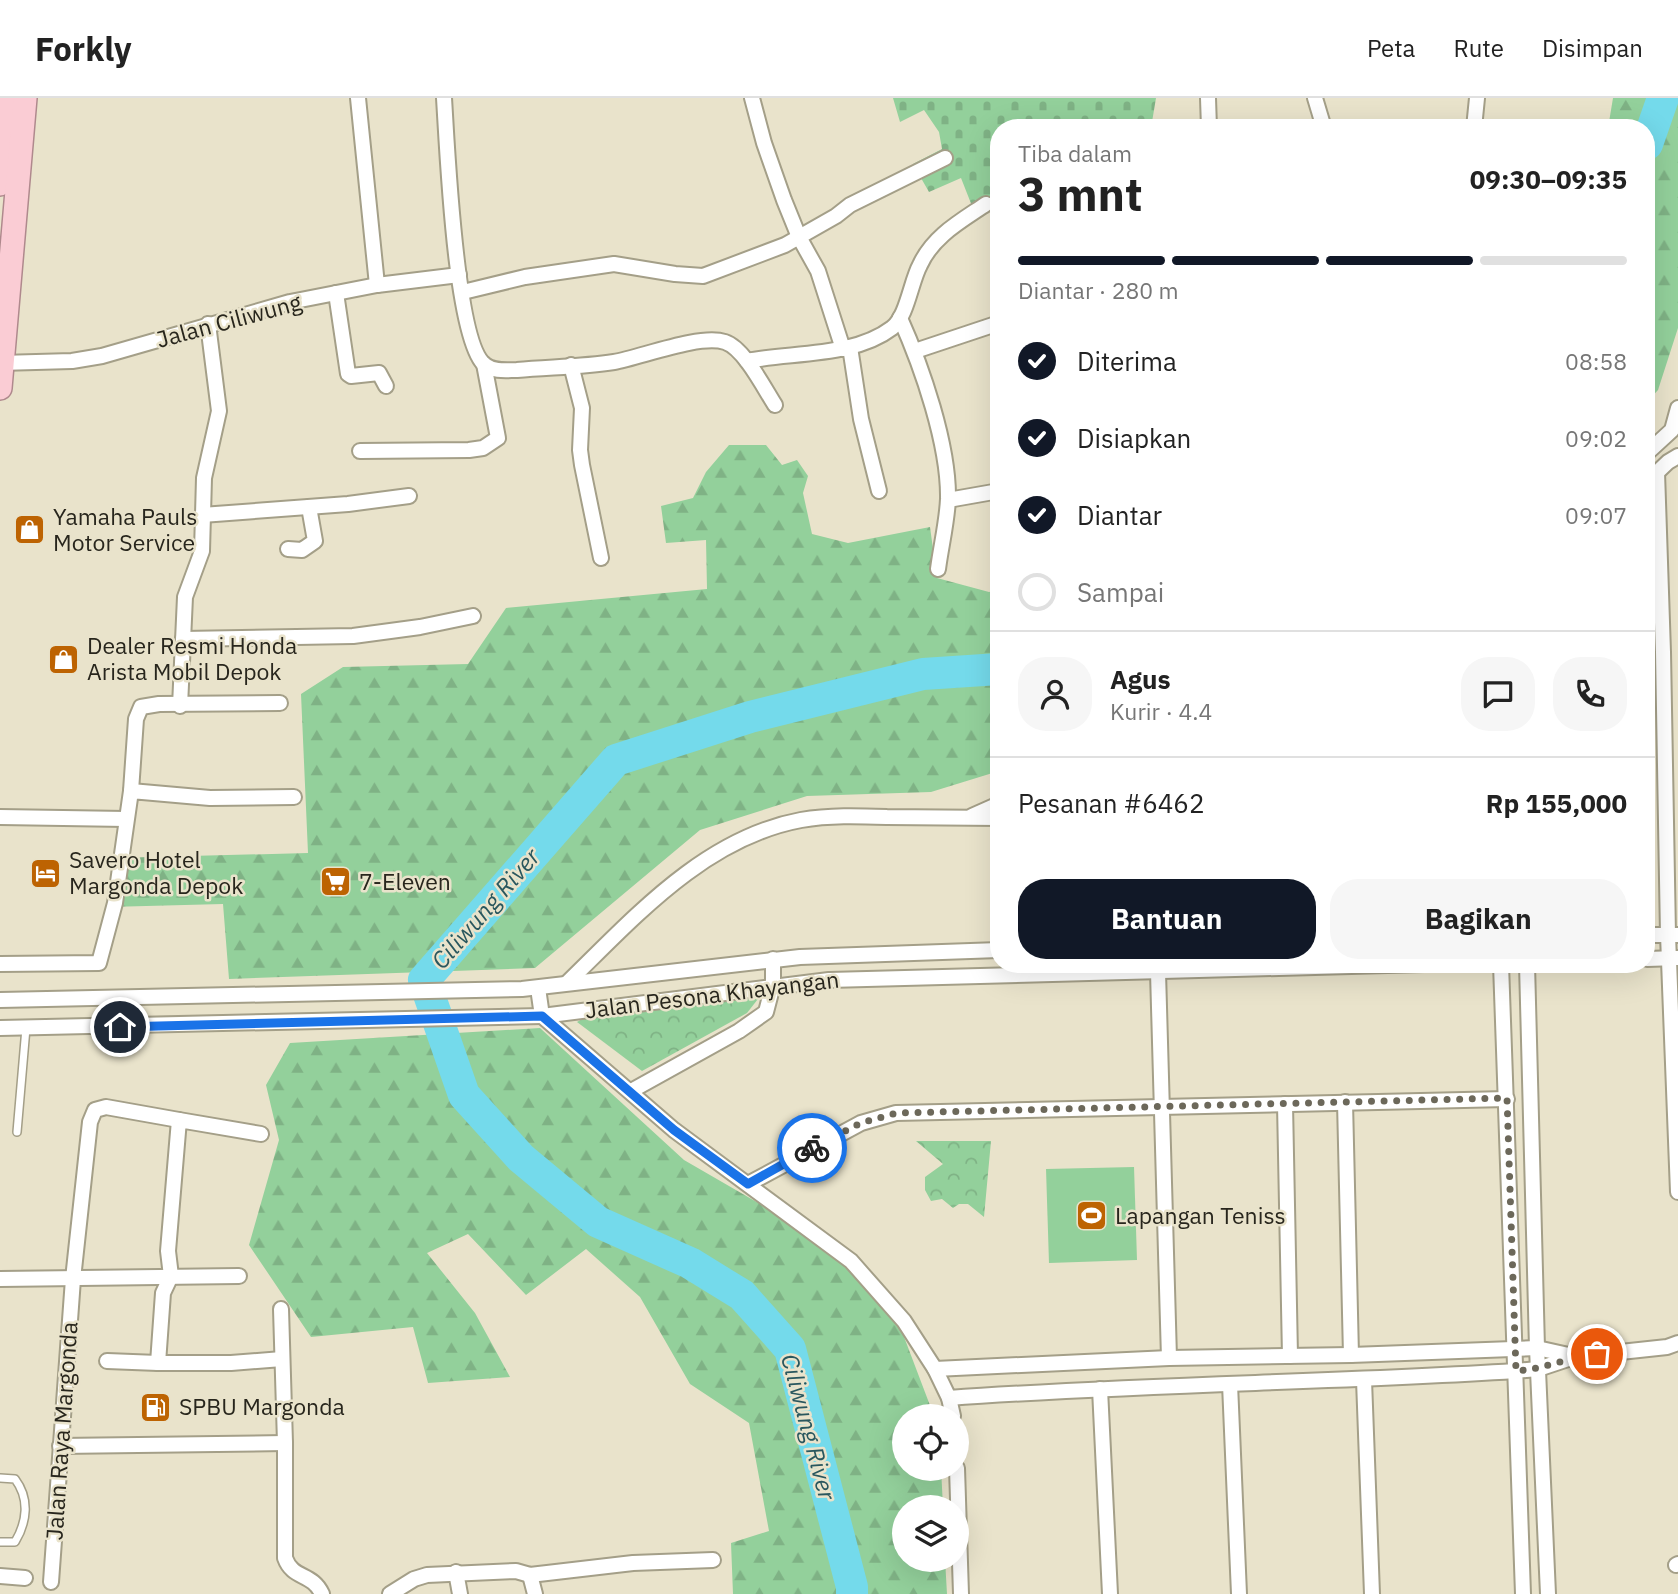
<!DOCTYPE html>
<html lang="id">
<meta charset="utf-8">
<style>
body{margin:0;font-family:"IBM Plex Sans",sans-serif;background:#f6f6f6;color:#222;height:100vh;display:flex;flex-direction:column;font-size:26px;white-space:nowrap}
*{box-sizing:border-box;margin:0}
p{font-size:23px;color:#767676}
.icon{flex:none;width:38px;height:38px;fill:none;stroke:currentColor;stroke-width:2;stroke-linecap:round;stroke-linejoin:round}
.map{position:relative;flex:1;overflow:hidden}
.details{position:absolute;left:990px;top:21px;width:665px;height:854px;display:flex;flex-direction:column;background:#fff;border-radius:28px;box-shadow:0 7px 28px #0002}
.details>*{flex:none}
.fabs{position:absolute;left:892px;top:1306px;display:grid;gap:14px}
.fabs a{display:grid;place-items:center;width:77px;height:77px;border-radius:50%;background:#fff;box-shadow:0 7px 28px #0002;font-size:35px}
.pin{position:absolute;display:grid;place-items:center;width:60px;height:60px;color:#fff;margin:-30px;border:4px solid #fff;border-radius:50%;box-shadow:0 2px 7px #0007}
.courier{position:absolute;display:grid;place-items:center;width:70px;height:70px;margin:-35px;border:5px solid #1a73e8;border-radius:50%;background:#fff;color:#222;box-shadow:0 2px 9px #0007}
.head em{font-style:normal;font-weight:800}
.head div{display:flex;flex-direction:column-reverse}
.head{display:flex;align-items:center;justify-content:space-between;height:119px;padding:0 28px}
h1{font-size:46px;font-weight:800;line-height:52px}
.bar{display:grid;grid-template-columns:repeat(4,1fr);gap:10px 7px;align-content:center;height:84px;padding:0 28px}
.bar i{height:9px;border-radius:5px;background:#e0e0e0}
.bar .current{background:#111827}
.bar p{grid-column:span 4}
.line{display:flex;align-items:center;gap:18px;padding:0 28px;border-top:2px solid #e0e0e0}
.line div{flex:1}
.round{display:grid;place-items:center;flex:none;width:74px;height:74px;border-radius:28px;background:#f6f6f6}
ol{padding:0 28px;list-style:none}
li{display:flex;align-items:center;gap:21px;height:77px}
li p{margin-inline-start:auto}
li .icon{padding:7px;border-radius:50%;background:#111827;color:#fff;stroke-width:4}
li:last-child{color:#767676}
li i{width:38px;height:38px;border:4px solid #e0e0e0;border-radius:50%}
.button{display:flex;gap:14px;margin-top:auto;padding:14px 28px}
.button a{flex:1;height:80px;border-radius:28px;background:#111827;color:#fff;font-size:28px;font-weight:800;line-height:80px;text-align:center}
.button a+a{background:#f6f6f6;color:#222}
header{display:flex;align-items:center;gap:42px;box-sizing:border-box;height:98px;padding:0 35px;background:#fff;border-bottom:2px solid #e0e0e0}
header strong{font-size:33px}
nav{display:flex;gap:38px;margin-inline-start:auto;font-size:24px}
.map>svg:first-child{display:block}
.green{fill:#93d09b}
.forest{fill:url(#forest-firs)}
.cemetery{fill:url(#cemetery-stones)}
.park{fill:url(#park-crowns)}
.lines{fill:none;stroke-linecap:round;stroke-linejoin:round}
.river{stroke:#74daeb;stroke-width:32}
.service-casing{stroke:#a49f88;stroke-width:10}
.minor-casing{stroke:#a49f88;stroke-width:18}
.trunk-casing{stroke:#af898d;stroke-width:26}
.service{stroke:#fff;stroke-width:7}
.minor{stroke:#fff;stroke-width:14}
.trunk{stroke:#faccd4;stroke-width:23}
.done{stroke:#6c685a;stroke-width:7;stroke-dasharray:0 12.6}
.route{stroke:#1a73e8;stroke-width:9}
.labels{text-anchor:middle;stroke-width:5;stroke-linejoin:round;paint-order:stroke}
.street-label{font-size:23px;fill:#28261d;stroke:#e9e3cb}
.poi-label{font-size:23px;fill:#28261d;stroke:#e9e3cb;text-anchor:start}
.water-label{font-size:24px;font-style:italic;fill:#29575e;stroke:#e9e3cb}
</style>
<header>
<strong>Forkly</strong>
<nav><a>Peta</a><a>Rute</a><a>Disimpan</a></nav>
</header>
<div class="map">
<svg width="1678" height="1496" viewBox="0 0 1678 1496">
<defs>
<pattern id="forest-firs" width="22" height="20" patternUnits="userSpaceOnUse" patternTransform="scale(1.75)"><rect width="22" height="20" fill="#93d09b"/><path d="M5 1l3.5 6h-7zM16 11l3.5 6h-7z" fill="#7fb285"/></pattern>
<pattern id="cemetery-stones" width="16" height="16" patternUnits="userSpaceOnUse" patternTransform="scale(1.75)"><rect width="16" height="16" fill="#93d09b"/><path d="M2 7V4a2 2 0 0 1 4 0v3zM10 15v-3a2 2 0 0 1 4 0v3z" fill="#7fb285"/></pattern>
<pattern id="park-crowns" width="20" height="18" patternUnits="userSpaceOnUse" patternTransform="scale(1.75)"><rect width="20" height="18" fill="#93d09b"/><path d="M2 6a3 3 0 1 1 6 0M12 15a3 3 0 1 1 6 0" fill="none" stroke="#7fb285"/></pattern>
</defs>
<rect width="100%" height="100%" fill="#e9e3cb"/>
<polygon class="green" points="1134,1069 1137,1162 1049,1165 1046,1071"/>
<g class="forest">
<polygon points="1613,0 1678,0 1678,230 1658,292 1647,304 1647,30 1608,30"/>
<polygon points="729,347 766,347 782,367 797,362 808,378 803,395 812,436 848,445 930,429 937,480 989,494 999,492 999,673 931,694 807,698 700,732 535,870 229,881 223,806 108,809 113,760 308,755 301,596 343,569 468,566 506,510 707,491 706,442 666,445 661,408 693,400 706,374"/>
<polygon points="540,930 684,1062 838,1151 898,1223 934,1318 905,1318 905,1370 941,1370 943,1409 905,1409 905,1461 945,1461 947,1496 733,1496 731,1445 769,1433 749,1325 690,1286 640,1199 586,1151 526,1197 468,1136 427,1155 475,1215 510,1279 428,1285 413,1229 311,1239 249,1147 279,1042 266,987 290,945"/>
</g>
<polygon class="cemetery" points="893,0 1156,0 1151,30 999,30 999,97 972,108 961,80 929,94 913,66 942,51 939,34 924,12 900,24"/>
<g class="park">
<polygon points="765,892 747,915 642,973 577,924 592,915"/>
<polygon points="916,1043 991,1043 984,1119 968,1106 959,1106 953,1110 942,1101 931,1103 925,1092 925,1079 943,1066"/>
</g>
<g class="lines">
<g class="river">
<polyline points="1647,46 1663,0"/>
<polyline points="852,1496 852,1489 790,1251 742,1197 690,1165 598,1124 521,1060 464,997 424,882 616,662 750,619 923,576 999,571"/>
</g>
<defs>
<g id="service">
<polyline points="17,1034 26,930"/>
<path d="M0,1380L15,1381C30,1401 27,1424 15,1444H0"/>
</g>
<g id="minor">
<polyline points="358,0 377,187"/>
<path d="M444,0C447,45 455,244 485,267C494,274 507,272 517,272C549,269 582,269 614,264C642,259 699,236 725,244C744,250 764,290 775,307"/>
<polyline points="752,0 764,45 784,102 799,139 818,173 843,251"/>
<polyline points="1208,0 1209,30"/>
<polyline points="1315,0 1324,30"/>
<polyline points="1474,30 1477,0"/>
<polyline points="463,194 525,179 614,166 675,176 703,178 785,147 836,118 850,107 945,60"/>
<polyline points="336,195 348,276 351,278 379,275 386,288"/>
<path d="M900,220C922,269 949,347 948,401C947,424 941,448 938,471"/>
<polyline points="850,249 861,321 879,393"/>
<polyline points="915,253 999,225"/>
<path d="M747,263C793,254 854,259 892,230C907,219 911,183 920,167C933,138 961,123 986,106"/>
<polyline points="0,265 72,263 102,258 290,204 377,187 459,177"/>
<polyline points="571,267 582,310 580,352 582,367 601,460"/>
<polyline points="360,353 469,352 483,350 498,340 484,266"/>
<polyline points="1647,355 1672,332 1678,310"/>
<polyline points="1657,374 1663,554 1668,837 1678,1094"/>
<polyline points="1647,384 1668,364 1678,358"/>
<polyline points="948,402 999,393"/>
<polyline points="202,417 348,406 409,398"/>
<polyline points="288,451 302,452 315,443 309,409"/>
<polyline points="183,541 353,538 420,529 473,518"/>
<polyline points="180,608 185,499 202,453 204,380 219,313 208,226"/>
<polyline points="131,693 136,621 141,609 159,606 280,605"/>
<polyline points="972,718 999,706"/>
<polyline points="0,719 126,721"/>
<polyline points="1647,837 1678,837"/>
<polyline points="1647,861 1677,860"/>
<polyline points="0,866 99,865 115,805 131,693 210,700 294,699"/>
<polyline points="1501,866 1523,1496"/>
<polyline points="1527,866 1537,1250 1548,1496"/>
<polyline points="1158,874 1169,1260"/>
<path d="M567,885C634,820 704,740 801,722C830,717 858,718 887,719C924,719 962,720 999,720"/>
<polyline points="538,890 542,918 674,1032 851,1163 904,1223 935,1271 949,1300 953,1318"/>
<polyline points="0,902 522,891 800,859 999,852"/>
<polyline points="0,930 542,918 829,882 1424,866"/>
<polyline points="631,993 739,933 766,914 773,887 773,861"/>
<polyline points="1345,1004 1351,1257"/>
<polyline points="1285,1006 1290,1258"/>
<polyline points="261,1036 179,1022 168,1153 171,1178 163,1195 158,1265 231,1265 282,1261"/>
<polyline points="748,1086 861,1025 896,1015 1507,1001"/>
<polyline points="0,1181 239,1178"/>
<path d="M281,1211L285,1345V1460C293,1482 312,1474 322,1496"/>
<polyline points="107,1263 158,1265"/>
<polyline points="935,1271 1169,1260 1351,1257 1537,1250 1573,1258"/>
<polyline points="1364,1282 1372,1496"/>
<polyline points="1230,1286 1239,1496"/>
<polyline points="1100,1291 1110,1496"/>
<path d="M949,1300C1138,1286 1327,1285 1515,1273L1538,1271L1574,1259L1667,1249L1678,1245"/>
<polyline points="60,1348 285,1345"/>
<polyline points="957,1370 961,1496"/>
<polyline points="1676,1467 1678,1466"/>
<polyline points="456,1474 460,1496"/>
<polyline points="530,1477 535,1496"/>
<polyline points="0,1478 25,1480"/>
<polyline points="51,1484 73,1181 90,1024 95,1012 106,1009 179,1022"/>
<polyline points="390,1496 414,1481 427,1477 516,1473 530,1477 633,1465 713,1462"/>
</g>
<g id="trunk">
<polyline points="0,86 7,0"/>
<polyline points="0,290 25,0"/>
</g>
</defs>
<use href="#service" class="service-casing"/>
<use href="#minor" class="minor-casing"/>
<use href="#trunk" class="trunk-casing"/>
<use href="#service" class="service"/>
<use href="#minor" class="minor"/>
<use href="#trunk" class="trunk"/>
</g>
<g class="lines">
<path class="done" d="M812,1050L861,1025L897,1015L1507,1000L1516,1273C1544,1271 1569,1259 1597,1256"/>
<polyline class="route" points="120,929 542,918 674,1032 748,1086 812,1050"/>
</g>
<defs>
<symbol id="shop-square" viewBox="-11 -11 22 22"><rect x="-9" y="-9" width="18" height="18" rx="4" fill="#bd6302" stroke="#e9e3cb"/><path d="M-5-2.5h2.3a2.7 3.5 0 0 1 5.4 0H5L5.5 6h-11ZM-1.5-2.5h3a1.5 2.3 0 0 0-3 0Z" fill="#fff"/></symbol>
<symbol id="hotel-square" viewBox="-11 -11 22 22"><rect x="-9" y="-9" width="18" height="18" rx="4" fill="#bd6302" stroke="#e9e3cb"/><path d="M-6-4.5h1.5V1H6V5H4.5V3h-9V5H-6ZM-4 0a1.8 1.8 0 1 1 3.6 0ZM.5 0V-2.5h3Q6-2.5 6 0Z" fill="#fff"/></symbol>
<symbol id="supermarket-square" viewBox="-11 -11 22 22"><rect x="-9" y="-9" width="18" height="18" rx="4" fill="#bd6302" stroke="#e9e3cb"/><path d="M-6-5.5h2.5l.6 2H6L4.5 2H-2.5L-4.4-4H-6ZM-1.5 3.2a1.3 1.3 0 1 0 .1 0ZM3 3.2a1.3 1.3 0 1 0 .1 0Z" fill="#fff"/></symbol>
<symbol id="stadium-square" viewBox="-11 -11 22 22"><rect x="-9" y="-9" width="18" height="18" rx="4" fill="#bd6302" stroke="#e9e3cb"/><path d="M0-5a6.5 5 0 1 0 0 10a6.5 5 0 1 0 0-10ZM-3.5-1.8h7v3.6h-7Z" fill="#fff"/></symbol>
<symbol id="fuel-square" viewBox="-11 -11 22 22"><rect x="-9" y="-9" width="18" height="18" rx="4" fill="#bd6302" stroke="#e9e3cb"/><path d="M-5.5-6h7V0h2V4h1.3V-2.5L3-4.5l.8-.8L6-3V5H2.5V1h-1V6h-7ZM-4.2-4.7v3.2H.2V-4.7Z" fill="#fff"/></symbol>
</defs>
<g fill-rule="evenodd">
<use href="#shop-square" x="12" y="414" width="35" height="35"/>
<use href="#shop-square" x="46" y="544" width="35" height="35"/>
<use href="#hotel-square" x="28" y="758" width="35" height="35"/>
<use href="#supermarket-square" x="318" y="766" width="35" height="35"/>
<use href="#stadium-square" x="1074" y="1100" width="35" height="35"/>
<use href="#fuel-square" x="138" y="1292" width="35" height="35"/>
</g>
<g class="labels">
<g class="street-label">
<text transform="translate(229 223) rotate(-15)" y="8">Jalan Ciliwung</text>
<text transform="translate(712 897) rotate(-7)" y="8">Jalan Pesona Khayangan</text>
<text transform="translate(62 1333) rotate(-86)" y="8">Jalan Raya Margonda</text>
</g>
<g class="poi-label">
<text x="53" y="427">Yamaha Pauls<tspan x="53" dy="26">Motor Service</tspan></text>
<text x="87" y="556">Dealer Resmi Honda<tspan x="87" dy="26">Arista Mobil Depok</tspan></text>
<text x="69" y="770">Savero Hotel<tspan x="69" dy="26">Margonda Depok</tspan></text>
<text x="359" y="792">7-Eleven</text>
<text x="1115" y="1126">Lapangan Teniss</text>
<text x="179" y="1317">SPBU Margonda</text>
</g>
<g class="water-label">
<text transform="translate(486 811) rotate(-49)" y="8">Ciliwung River</text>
<text transform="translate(808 1329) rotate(75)" y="8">Ciliwung River</text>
</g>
</g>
</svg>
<div class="fabs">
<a><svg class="icon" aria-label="locate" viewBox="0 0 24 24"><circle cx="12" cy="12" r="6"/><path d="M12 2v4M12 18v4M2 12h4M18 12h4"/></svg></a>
<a><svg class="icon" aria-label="layers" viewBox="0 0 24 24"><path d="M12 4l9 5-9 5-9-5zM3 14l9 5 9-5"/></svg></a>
</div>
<div class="pin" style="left:1597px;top:1256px;background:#ea580c"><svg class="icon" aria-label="bag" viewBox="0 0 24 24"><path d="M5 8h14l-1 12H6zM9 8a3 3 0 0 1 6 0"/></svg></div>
<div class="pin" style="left:120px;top:929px;background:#1f2937"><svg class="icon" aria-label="home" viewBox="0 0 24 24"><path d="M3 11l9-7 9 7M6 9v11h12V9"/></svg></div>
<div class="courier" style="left:812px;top:1050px"><svg class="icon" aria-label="bike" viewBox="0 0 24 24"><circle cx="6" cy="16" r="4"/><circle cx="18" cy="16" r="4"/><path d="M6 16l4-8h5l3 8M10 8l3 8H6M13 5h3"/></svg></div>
<section class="details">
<div class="head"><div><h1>3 mnt</h1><p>Tiba dalam</p></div><em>09:30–09:35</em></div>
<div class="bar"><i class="current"></i><i class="current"></i><i class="current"></i><i></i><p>Diantar · 280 m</p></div>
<ol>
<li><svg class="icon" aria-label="check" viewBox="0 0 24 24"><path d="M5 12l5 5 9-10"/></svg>Diterima<p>08:58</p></li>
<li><svg class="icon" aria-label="check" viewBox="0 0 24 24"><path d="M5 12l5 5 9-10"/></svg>Disiapkan<p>09:02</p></li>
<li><svg class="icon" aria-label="check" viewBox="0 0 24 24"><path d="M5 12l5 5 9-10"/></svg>Diantar<p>09:07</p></li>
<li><i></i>Sampai</li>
</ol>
<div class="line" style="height:126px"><a class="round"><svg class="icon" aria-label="person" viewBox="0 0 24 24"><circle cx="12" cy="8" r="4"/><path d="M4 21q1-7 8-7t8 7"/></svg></a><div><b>Agus</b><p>Kurir · 4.4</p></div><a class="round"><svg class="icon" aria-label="chat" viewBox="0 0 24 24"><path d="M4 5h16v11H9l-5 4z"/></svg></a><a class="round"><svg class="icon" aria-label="phone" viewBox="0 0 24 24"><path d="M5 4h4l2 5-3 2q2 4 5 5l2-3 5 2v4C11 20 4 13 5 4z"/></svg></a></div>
<div class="line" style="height:91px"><div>Pesanan #6462</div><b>Rp 155,000</b></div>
<div class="button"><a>Bantuan</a><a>Bagikan</a></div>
</section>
</div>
